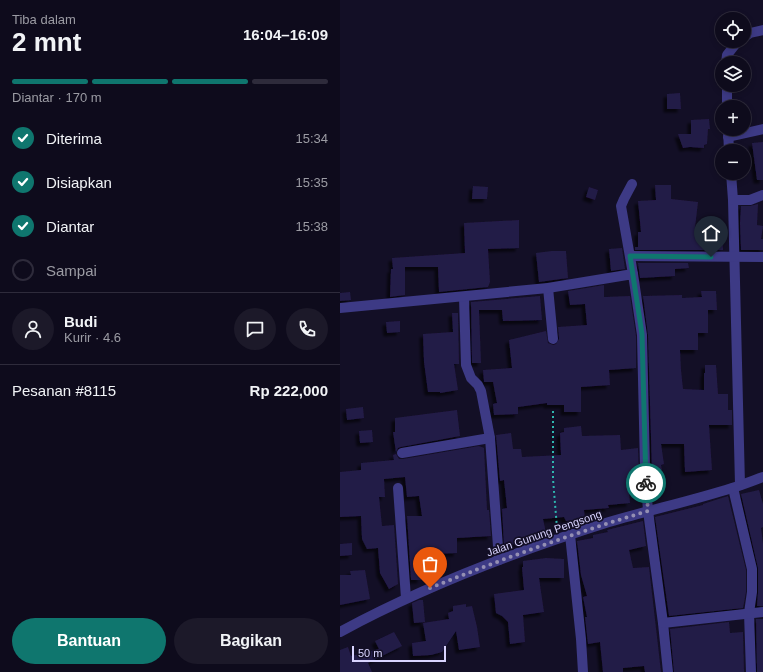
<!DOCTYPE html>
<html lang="id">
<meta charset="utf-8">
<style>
body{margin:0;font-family:Arial,sans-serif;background:#1c1929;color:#f1f3f6;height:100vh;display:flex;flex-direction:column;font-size:15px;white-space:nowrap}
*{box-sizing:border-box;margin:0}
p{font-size:13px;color:#9b9ba3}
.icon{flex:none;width:22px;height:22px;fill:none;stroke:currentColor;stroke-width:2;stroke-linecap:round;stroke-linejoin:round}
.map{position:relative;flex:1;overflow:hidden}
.sheet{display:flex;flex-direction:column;background:#0e0b1c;width:340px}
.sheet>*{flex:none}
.buttons{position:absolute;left:375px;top:12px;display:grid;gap:8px}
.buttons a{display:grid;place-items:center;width:36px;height:36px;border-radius:50%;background:#0e0b1c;box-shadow:0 2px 6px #0003,0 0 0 1px #2e2b3b;font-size:20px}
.scale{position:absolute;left:12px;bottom:10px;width:94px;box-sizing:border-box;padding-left:4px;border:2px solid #d9d4ff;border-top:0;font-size:11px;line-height:14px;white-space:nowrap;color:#d9d4ff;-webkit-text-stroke:3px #130f26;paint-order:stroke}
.pin{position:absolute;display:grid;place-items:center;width:34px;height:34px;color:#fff;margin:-41px -17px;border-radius:50% 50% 50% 0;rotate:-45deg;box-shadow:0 0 4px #0007}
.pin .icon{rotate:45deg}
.courier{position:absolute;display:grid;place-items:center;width:40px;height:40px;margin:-20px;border:3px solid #0f766e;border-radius:50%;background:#fff;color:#222;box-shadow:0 1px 5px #0007}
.overview em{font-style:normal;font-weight:700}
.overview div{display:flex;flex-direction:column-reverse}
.overview{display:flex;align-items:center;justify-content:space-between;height:68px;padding:0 12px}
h1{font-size:26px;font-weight:700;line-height:30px}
.bar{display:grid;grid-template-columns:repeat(4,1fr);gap:6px 4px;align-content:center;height:48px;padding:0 12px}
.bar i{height:5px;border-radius:3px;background:#2e2b3b}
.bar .selected{background:#0f766e}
.bar p{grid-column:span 4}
.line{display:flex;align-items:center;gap:10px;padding:0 12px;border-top:1px solid #2e2b3b}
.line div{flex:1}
.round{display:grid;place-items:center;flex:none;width:42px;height:42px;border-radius:21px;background:#1c1929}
ol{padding:0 12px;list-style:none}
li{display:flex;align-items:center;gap:12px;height:44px}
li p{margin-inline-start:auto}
li .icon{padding:4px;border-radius:50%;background:#0f766e;color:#fff;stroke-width:4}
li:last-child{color:#9b9ba3}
li i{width:22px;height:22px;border:2px solid #2e2b3b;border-radius:50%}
.button{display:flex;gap:8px;margin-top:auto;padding:8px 12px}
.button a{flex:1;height:46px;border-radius:24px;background:#0f766e;color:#fff;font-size:16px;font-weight:700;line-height:46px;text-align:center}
.button a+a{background:#1c1929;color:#f1f3f6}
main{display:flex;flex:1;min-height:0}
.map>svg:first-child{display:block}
.building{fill:#241b47;filter:url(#shadow)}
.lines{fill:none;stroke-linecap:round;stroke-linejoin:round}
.path{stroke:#2fb8b0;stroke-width:2;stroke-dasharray:2 3;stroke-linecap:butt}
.minor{stroke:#3d3a85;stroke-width:10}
.done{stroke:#948fb3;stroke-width:4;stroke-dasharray:0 7.2}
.route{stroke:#0f766e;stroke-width:5}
.labels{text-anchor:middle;stroke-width:3.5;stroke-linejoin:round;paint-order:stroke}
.street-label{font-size:11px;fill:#d9d4ff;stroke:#130f26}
</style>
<main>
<section class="sheet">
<div class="overview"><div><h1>2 mnt</h1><p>Tiba dalam</p></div><em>16:04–16:09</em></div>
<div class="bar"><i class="selected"></i><i class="selected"></i><i class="selected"></i><i></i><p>Diantar · 170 m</p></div>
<ol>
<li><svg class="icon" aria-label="check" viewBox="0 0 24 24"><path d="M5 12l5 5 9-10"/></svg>Diterima<p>15:34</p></li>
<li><svg class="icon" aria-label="check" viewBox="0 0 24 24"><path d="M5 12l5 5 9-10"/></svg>Disiapkan<p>15:35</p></li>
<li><svg class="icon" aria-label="check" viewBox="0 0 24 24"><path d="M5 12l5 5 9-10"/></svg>Diantar<p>15:38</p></li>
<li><i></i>Sampai</li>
</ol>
<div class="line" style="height:72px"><a class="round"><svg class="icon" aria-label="person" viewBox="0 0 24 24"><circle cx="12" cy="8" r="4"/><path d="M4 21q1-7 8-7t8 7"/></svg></a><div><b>Budi</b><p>Kurir · 4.6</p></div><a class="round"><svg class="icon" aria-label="chat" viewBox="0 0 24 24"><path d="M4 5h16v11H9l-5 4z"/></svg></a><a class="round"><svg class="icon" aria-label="phone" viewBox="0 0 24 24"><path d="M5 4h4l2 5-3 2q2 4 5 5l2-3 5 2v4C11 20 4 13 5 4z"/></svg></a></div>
<div class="line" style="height:52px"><div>Pesanan #8115</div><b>Rp 222,000</b></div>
<div class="button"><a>Bantuan</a><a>Bagikan</a></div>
</section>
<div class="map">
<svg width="423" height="672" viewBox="0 0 423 672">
<defs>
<filter id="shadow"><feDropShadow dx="-3.5" dy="3.5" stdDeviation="1" flood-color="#0009"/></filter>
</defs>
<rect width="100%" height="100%" fill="#130f26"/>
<g class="building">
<polygon points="340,93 341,109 327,109 327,94"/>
<polygon points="369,119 370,129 368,129 367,144 364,145 364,148 350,147 343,148 338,134 351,134 351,120"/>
<polygon points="423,142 423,180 417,180 412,143"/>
<polygon points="315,185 331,185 331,199 358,202 355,228 360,228 361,230 382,228 383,250 295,250 295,247 298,247 298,232 301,232 298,201 316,200"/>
<polygon points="133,186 148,187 147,199 132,199"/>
<polygon points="249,187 258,190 255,200 246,197"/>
<polygon points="418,204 417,225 423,226 421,239 423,239 423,250 401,250 400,223 401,206 410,206"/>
<polygon points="179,220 179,248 148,249 150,282 148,287 99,292 98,267 65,267 65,295 50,297 51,269 53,269 52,258 125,253 124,223"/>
<polygon points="282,248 285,269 271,271 269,249"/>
<polygon points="212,251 226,251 228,278 199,282 196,253"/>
<polygon points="298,263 348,263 349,268 335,269 335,276 300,278"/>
<polygon points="264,285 264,297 290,296 296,336 296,368 269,370 270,385 241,387 241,412 224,412 224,405 207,405 207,403 178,407 178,414 154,415 153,404 157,403 153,382 144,382 143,370 172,368 169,340 206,331 208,343 213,345 216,344 219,339 218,327 247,325 245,304 230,305 228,291"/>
<polygon points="361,291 376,291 377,310 368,310 368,333 358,333 358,350 340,350 341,370 343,389 364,390 364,373 365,373 365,365 376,365 378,394 388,394 388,410 392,410 392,425 369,425 372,470 345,472 344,444 321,444 324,464 321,465 322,470 312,472 308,335 303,296 342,295 342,298 362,297"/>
<polygon points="10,292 11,300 0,301 0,293"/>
<polygon points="200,296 202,320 163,321 162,310 139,310 141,363 132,363 131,302"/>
<polygon points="112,313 118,313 119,364 114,364 118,390 100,393 100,392 88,392 84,362 83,334 113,332"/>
<polygon points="60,321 60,332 47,333 46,322"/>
<polygon points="23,407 24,418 7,420 6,409"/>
<polygon points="117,410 120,436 61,447 58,448 56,452 53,432 55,432 55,418"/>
<polygon points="241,426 242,436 280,435 281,450 298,448 299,473 296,474 297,491 289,492 290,503 268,505 269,508 244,510 245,519 226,521 224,517 203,519 206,533 178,538 179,543 164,546 162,509 167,508 164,480 160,481 156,435 171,433 173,449 181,449 182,457 221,455 220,433 224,432 224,428"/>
<polygon points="32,430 33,442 20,443 19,431"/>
<polygon points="139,446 144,448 147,510 149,510 151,536 117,538 117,553 93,554 93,560 79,561 81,580 71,580 67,516 82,516 79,496 67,497 65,477 44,479 45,497 39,497 42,526 54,525 58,584 49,589 40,573 38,548 27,549 22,539 21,516 0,517 0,472 21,470 21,463 54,460 53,455 56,454 59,459 63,459"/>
<polygon points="419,490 423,504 423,527 421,528 423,544 423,606 417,606 418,592 418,568 401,494"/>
<polygon points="388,496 406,570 406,592 403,608 329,616 315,517 363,505 363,504"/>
<polygon points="303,521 306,546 289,550 293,568 309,567 321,672 305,672 304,666 283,668 283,672 263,672 260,642 248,644 245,617 247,617 243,597 247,596 241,575 237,541 253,538 253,535 268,532 267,530"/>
<polygon points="12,543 12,555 0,556 0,544"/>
<polygon points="206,558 224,559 224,578 199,578 204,612 183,615 185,642 170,644 168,622 162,616 156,613 154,594 184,590 182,567 183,567 183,561"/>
<polygon points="25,570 30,599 0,605 0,575 11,575 10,571"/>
<polygon points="79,600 83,600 85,622 74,623 72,603"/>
<polygon points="126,604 126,607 132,606 137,627 140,647 119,650 116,631 102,652 91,655 73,656 72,643 86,641 83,623 109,619 108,613 113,611 113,606"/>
<polygon points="416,619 423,619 423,672 417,672"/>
<polygon points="389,622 390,633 403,632 404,672 334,672 330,629"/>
<polygon points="54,632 62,646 28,663 32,672 0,672 0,650 8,647 11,656 39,649 35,641"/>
</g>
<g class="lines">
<polyline class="path" points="213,411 213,479 217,528"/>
<g class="minor">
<polyline points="404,37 410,33 423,30"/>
<polyline points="386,63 387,55 398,41"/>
<polyline points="387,85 387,107"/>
<polyline points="388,129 389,151"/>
<polyline points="388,137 423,129"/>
<polyline points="391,173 393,200 400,485"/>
<polyline points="292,184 284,199 281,206 293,274"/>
<polyline points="393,200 410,200 423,195"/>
<polyline points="290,256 423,257"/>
<polyline points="208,288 213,339"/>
<polyline points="124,297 126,365 131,378 138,385 141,391 150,438 159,560"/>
<polyline points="0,308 208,288 293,274 302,335 305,468 308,511 323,623 328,672"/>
<polyline points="62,453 150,438"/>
<polyline points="58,488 66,598"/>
<polyline points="393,488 412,569 412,592 409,613 411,672"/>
<polyline points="230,535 241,639 243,672"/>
<polyline points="323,623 423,612"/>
<path d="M0,632C85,586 177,551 269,522C310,510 351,501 392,488C402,485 412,481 423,477"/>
</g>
</g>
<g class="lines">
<path class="done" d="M90,588C162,559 234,533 308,511L306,483"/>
<polyline class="route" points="306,483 302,334 290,256 371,257"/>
</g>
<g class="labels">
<g class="street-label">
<text transform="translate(204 533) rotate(-19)" y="4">Jalan Gunung Pengsong</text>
</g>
</g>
</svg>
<div class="buttons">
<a><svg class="icon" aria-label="locate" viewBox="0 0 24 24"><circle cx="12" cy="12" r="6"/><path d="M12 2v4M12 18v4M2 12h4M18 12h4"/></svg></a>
<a><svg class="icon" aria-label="layers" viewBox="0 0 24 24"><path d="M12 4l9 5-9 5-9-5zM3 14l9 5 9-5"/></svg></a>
<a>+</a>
<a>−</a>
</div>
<div class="scale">50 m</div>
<div class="pin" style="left:90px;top:588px;background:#ea580c"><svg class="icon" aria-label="bag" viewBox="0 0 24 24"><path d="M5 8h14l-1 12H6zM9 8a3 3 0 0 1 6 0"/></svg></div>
<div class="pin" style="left:371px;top:257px;background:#1f2937"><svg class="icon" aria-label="home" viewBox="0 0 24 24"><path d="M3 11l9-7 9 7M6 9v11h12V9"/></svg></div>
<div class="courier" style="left:306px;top:483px"><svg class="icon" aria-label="bike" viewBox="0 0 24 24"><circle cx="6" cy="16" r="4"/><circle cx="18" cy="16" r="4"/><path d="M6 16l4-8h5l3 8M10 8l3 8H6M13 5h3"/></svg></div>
</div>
</main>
